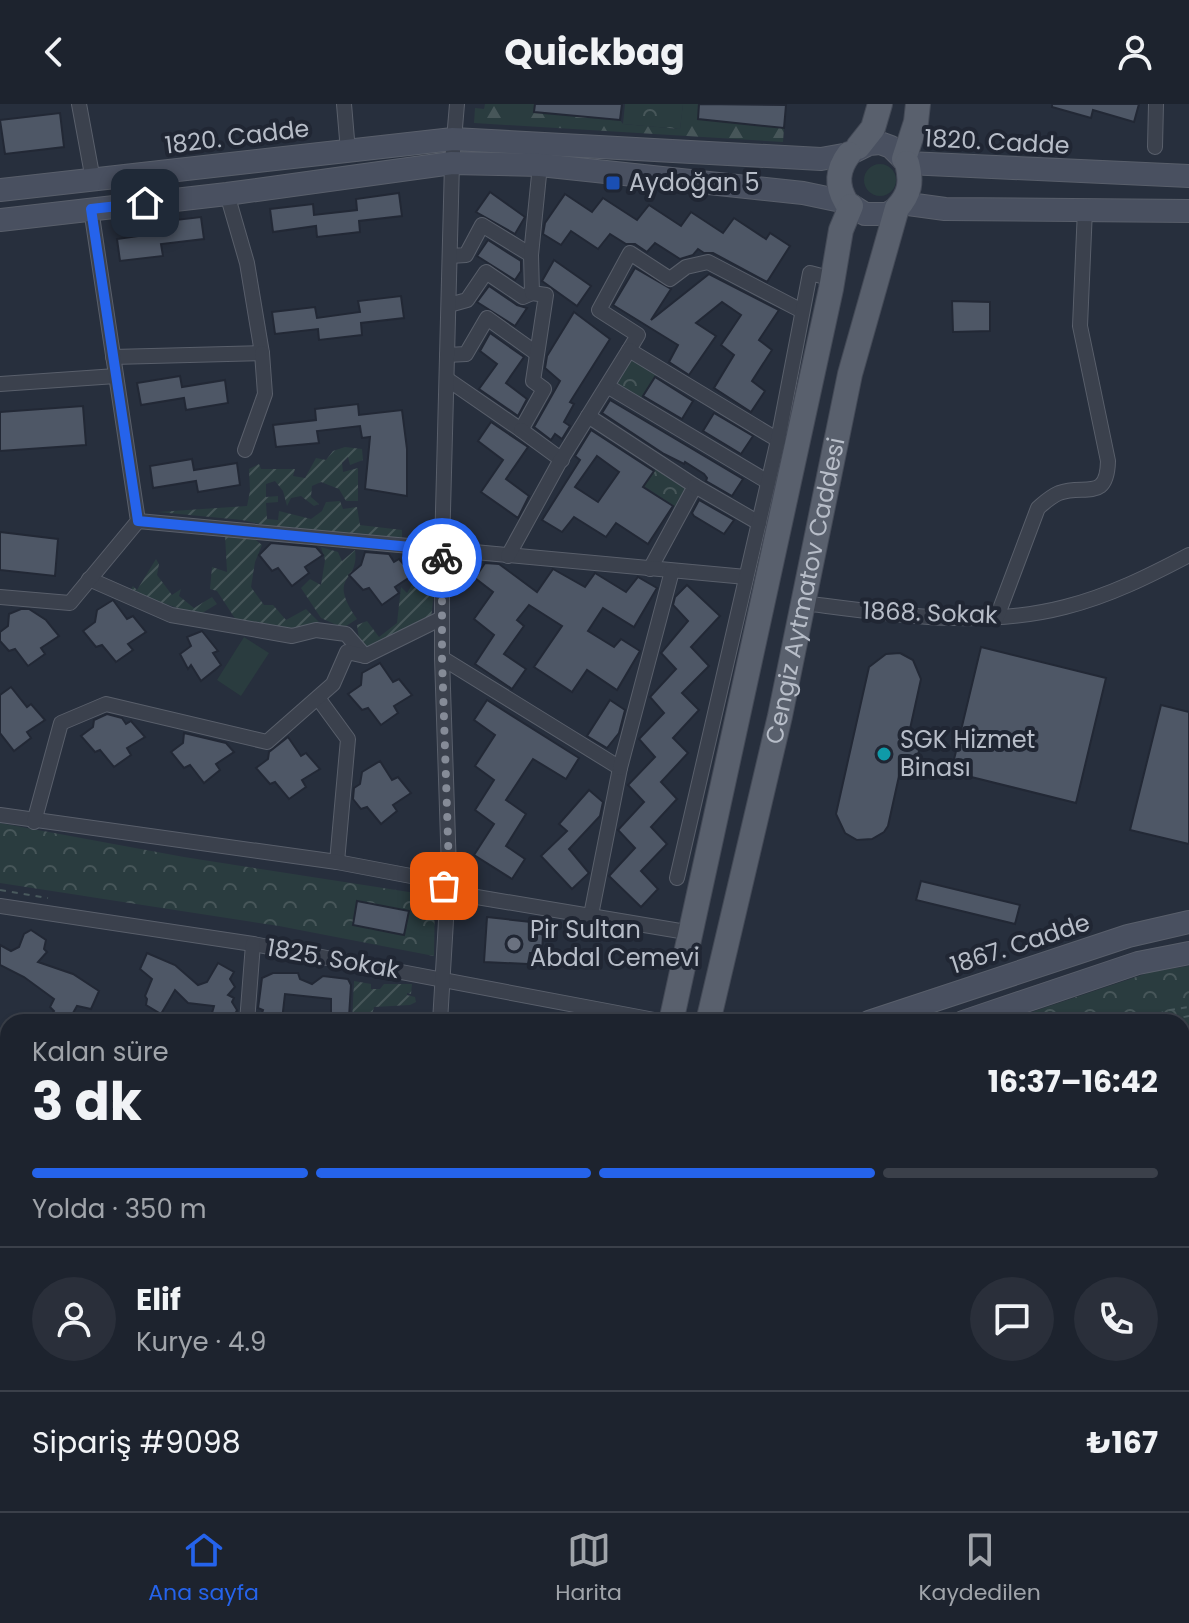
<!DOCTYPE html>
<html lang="tr">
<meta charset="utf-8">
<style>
body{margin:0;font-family:Poppins,sans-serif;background:#2a2f3a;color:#f1f3f6;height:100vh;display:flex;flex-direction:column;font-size:30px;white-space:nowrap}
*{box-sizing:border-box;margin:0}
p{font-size:26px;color:#a0a4aa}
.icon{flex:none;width:44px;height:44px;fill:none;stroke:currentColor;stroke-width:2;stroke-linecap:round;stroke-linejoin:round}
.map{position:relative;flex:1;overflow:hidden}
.details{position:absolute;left:0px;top:910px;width:1190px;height:498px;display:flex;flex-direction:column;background:#1d232e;border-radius:24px 24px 0 0;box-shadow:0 2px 6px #0004,0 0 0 2px #3b404a}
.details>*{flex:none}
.pin{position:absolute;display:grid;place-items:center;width:68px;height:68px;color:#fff;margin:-34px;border-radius:16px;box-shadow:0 4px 12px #0006}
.courier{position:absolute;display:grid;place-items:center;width:80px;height:80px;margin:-40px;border:6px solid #2563eb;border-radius:50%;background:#fff;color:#222;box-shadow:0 2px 10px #0007}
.head em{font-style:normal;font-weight:700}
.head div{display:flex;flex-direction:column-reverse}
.head{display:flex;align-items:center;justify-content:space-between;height:136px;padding:0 32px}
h1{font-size:52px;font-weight:700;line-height:60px}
.bar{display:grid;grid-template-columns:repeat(4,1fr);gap:12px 8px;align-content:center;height:96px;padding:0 32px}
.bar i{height:10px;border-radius:6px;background:#3b404a}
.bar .active{background:#2563eb}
.bar p{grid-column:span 4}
.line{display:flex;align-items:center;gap:20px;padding:0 32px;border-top:2px solid #3b404a}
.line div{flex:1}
.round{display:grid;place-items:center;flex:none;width:84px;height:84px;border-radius:42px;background:#2a2f3a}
header{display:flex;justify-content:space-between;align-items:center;height:104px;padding:0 32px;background:#1d232e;font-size:36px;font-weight:700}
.menu{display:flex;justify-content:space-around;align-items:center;height:112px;border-top:2px solid #3b404a;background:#1d232e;font-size:22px;color:#a0a4aa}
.menu a{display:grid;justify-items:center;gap:4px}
.menu .active{color:#2563eb}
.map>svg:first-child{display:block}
.grass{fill:#2a3c3f}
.forest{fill:url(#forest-firs)}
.park{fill:url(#park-crowns)}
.garden{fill:url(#garden-furrows)}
.building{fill:#4e5766;stroke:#222835;stroke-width:2;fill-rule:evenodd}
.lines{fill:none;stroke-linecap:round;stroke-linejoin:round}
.lane-casing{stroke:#595f6b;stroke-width:9}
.street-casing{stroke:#595f6b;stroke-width:16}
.secondary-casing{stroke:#595f6b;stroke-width:24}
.primary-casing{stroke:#444a57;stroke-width:26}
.path{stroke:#49595d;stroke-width:2;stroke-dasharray:6 6;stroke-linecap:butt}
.lane{stroke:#3b414d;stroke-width:7}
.street{stroke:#3b414d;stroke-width:14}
.secondary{stroke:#495060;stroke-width:22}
.primary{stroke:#59606d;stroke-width:24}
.done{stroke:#858b97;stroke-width:8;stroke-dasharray:0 14.4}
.route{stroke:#2563eb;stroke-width:10}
.transit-dot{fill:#1a4fb4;stroke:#202633;stroke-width:3}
.culture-dot{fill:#0f9aa8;stroke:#202633;stroke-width:3}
.worship-dot{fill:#6b7280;stroke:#202633;stroke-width:3}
.labels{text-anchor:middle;stroke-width:8;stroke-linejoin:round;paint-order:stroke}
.street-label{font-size:24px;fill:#b7bdc8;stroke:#202633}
.poi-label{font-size:24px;fill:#b7bdc8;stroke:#202633;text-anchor:start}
</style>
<header><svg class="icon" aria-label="back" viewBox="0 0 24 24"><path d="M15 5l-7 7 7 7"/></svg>Quickbag<svg class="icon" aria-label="person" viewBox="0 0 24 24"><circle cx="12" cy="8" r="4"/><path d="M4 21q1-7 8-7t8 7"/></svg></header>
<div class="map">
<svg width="1189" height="1407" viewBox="0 0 1189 1407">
<defs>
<pattern id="forest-firs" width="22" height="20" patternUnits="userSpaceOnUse" patternTransform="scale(2)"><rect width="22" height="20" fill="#2a3c3f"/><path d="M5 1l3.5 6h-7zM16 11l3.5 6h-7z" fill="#475659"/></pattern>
<pattern id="park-crowns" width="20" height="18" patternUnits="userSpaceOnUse" patternTransform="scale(2)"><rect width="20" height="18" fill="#2a3c3f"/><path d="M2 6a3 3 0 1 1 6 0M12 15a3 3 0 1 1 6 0" fill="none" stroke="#475659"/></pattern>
<pattern id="garden-furrows" width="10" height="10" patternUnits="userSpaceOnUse" patternTransform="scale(2)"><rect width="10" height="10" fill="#2a3c3f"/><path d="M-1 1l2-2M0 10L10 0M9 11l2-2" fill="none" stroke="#475659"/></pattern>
</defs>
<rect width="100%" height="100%" fill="#272f3d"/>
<g class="grass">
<circle cx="880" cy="76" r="16"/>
<polygon points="244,533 269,549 241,592 217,576"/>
</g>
<polygon class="forest" points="485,0 535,0 534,8 620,16 623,20 680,25 683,0 699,0 698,15 784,24 783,38 474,19 475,4 484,5"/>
<g class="park">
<polygon points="625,0 683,0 680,25 623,20"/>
<polygon points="629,246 660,265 637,300 607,282"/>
<polygon points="657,362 695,382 681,407 644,382"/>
<polygon points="0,719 184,753 435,792 434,852 279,822 0,779"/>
<polygon points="1189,862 1189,1407 1001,1407 1003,1400 1182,1400 1182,918 1002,918 1151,868"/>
</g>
<g class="garden">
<polygon points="345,343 362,345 363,356 350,361 348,353 342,359 343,368 358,364 358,397 346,397 339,385 321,378 312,382 311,393 319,400 314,402 301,392 291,394 287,402 283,387 275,377 266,380 266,393 278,392 278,398 266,399 267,415 278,416 279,407 311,415 322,407 326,398 340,397 343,405 357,403 360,421 402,426 402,437 263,421 242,416 158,408 247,402 250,387 249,365 259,360 261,365 295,365 293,372 305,374 316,354 326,356 333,347"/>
<polygon points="225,431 251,432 262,441 255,458 251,483 264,501 273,501 286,516 306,505 319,518 292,527 238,519 217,487 210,485 212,463 227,468"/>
<path d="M321,443L338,448L342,457L355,446C360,480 326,469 357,515L343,524L321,514L301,484L310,475L321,481L325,456Z"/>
<polygon points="412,450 437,462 431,515 367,545 359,535 357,521 367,517 379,533 397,519 401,483 407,489 416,474 407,454"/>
<polygon points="156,455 159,460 157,471 172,491 181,485 179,492 194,504 212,493 217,500 199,511 129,488 133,482 137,486"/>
<polygon points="354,877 371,880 371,885 380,885 384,880 412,880 411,890 407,889 407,891 415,893 416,898 410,901 374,903 370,918 352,918"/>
</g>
<g class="building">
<polygon points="535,0 622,0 620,16 534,8"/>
<polygon points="699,0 786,1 784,24 698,15"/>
<polygon points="1052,0 1139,0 1134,18 1093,6 1091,14 1052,3"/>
<polygon points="60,9 64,43 5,50 0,16"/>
<polygon points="490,88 525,113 515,130 476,108"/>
<polygon points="399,89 402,112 359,117 360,128 317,133 316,122 273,128 270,105 313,100 314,111 357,106 356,95"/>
<polygon points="565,90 592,108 603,94 637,116 649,101 681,122 691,108 723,129 734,114 766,135 770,129 790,142 767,178 713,149 704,149 698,145 693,151 680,155 655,139 647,148 635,140 626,140 610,130 598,145 571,127 561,141 543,130 545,119"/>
<polygon points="201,113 204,135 161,140 163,152 120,157 117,135 160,129 158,118"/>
<polygon points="488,136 521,157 521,167 515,176 477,152"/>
<polygon points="554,156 591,182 577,202 542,177"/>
<polygon points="635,164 671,185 651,216 709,170 779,206 759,236 772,246 752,277 765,287 751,308 714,284 734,251 721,241 741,211 722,198 696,219 716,232 689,271 669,258 678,241 613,201"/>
<polygon points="489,182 517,201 527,204 515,222 477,198"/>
<polygon points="401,192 404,214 361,219 362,231 319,236 318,225 275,230 272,208 315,203 317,214 360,208 358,197"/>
<polygon points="952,197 990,198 990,227 953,228"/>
<polygon points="574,208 610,235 570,298 574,300 564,318 570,322 562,335 555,330 551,336 534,323 560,277 545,264 547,252"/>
<polygon points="490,229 524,253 506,279 527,295 518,312 479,285 497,260 480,247"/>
<polygon points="180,272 182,283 225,276 228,299 186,306 184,294 141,301 137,279"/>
<polygon points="655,273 693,297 682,315 643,292"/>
<polygon points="610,296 743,375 732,392 706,377 707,374 704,370 685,358 684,360 664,350 602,309"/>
<polygon points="358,300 359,311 402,306 407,345 407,392 365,385 370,333 362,334 360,322 317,327 319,339 276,343 273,321 316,316 315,305"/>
<polygon points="83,302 86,341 0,347 0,308"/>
<polygon points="714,309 753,332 741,350 703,327"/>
<polygon points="491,318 528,343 506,375 529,392 518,414 481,388 503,356 478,337"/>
<path d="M591,326L654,367L643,383L673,402L648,440L616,419L606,433L574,413L562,428L542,416L580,356L575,352ZM597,352L619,368L598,398L575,383Z"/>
<polygon points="192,355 194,366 237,359 240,381 198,388 196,377 153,384 150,362"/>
<polygon points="699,396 734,416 724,430 694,412 692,409"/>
<polygon points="0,428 58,435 55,472 0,466"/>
<polygon points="271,439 316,443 323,451 305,463 309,469 292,482 278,464 272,467 259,451"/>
<polygon points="365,448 389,450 394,458 399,455 413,471 395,483 399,489 382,501 369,484 363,486 349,471 361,461"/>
<polygon points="485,459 499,460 537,488 553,465 585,483 595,469 626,488 638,473 657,484 634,523 603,504 588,527 614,543 621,535 640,547 617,586 587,566 572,588 534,563 562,522 529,501 517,516 524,522 504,550 526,565 512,585 475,560 494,531 474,515 493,488 475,474"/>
<polygon points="687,481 720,512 691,543 709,562 682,589 699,606 673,634 688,649 661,678 677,695 651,723 667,740 641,767 658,785 641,803 609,772 635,744 618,726 644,698 628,681 655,653 639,635 664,609 650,593 676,565 661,549 688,517 673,501 675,493"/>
<polygon points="113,496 127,515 133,512 146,528 128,540 133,546 116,558 102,541 96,543 83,527 95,518 97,506"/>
<polygon points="21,505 29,505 46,516 59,532 41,544 45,550 28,562 15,545 9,547 0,537 0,528 8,522 9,510"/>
<polygon points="202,527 218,547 213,549 221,561 201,577 191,561 188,565 180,550 191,542 187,533"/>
<polygon points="981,543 1106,574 1076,699 951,668"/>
<polygon points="900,549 913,556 921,575 908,634 921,637 915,666 901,663 888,722 884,728 872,735 857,736 845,729 836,710 869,563 886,550"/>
<polygon points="380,559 393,578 399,575 412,591 394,602 398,609 381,621 368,604 362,606 348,590 361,581 362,569"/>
<polygon points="11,583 27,603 31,600 45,616 27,628 31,634 14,647 0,629 0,591"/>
<polygon points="487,596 579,654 566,675 533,655 506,696 526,710 506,742 525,755 512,775 474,751 494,720 475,706 494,676 475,662 495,631 474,616"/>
<polygon points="610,596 625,606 619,629 607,644 587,632"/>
<polygon points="1161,601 1189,608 1189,740 1130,726"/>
<polygon points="107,610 122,614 126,620 131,617 145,633 127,644 131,651 114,663 100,646 95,648 81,632 93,623 94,616"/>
<polygon points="184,629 226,639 234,648 216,660 220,666 204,679 190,661 184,664 171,648 183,639"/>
<polygon points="288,633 301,652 306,649 320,665 302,676 306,683 289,695 275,678 270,680 256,664 268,655 269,648"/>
<polygon points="380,657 392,676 398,673 411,689 393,701 397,707 381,720 367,703 361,705 353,695 354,684 360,680 362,668"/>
<polygon points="589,686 603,698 600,712 569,745 589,769 572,785 541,752 567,727 559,720"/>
<polygon points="921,777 1020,801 1015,820 916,796"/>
<polygon points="357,797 409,807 404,831 353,821"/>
<polygon points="487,813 531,818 535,827 543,831 542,849 530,849 528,860 484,858"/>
<polygon points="31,826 46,836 44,845 47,848 38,858 73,870 99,887 91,905 77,902 68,918 60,918 50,912 54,907 50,903 54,895 24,873 0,861 0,841 11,847 19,843 24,830"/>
<polygon points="147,849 175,861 198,881 207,878 218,859 234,868 230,875 235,883 228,891 234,894 232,898 237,906 232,918 223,918 212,909 214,902 188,899 175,886 161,910 146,901 147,895 145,892 152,875 140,865"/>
<polygon points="273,869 298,869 300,875 312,880 323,872 348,875 351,881 349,913 343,914 343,917 331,915 331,895 285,890 282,916 267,916 269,912 261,912 263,906 258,904 259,897 262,874"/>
</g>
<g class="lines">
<defs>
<g id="lane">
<polyline points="169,1405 171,1400"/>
<polyline points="940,1407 943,1400"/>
</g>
<g id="street">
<polyline points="79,0 93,76"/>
<polyline points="344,0 348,47"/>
<polyline points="1155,43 1156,0"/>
<polyline points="450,152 466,151 482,121 531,151"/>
<polyline points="449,201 467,196 486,168 523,193 532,189"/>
<polyline points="629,246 638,231 599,206 630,149 670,175 686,163 708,158 802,207"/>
<polyline points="447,251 466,250 487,214 536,249"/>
<polyline points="113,253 262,249 247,159 227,90"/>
<polyline points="447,275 521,326 544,285 533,277 546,191 532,189 531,151 540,61"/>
<polyline points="0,280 116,272"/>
<polyline points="607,282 768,378"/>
<polyline points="588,312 695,382 650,465"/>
<polyline points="521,326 562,356"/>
<polyline points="245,346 265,290 262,249"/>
<polyline points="695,382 759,419"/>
<polyline points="138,417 746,473"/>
<polyline points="508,452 559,359 629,246 778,336"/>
<polyline points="89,475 171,511 292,532 316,526 346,530 365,552"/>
<polyline points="0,493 70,499 138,417 91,105"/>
<path d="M804,499C889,510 980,525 1065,503C1109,492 1149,472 1189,451"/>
<path d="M997,513L1038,404C1045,398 1050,393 1059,389C1085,380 1107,398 1108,357L1080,222L1085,105"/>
<polyline points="442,554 620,664 591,811"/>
<polyline points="318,594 348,635 337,758"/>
<polyline points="620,664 672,467"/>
<polyline points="0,711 337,758 432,776 459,790 692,829"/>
<polyline points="34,718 61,619 106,600 267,638 333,580 347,548 365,552 442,514"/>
<polyline points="677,774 778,336 810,169 833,175"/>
<polyline points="0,802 253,840 665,918"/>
<polyline points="247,918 253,840"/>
<polyline points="440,918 449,766 442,554 442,446 452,59 457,0"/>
<polyline points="0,1102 8,1104"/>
<polyline points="0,1207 8,1208"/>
<polyline points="37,1407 41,1400"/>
<polyline points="399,1407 400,1400"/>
<polyline points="988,1407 990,1400"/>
</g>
<g id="secondary">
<polyline points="0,86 453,35 821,55 849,50 869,40 880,39 891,43 907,59 1189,72"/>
<polyline points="901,99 945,105 1189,107"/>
<polyline points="0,116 227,90 452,59 540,61 803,89 846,98 865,110 887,110 897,104"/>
<polyline points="869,918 1128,832 1189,818"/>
<polyline points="963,918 1138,859 1189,849"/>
</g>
<g id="primary">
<polyline points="858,43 873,24 880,0"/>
<polyline points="904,55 916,18 918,0"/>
<path d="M846,98C836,81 837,66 849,50"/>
<polyline points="671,918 831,185 841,126 851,102"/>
<path id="s1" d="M708,918L780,612L850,270L897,104C910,90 912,78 907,59"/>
<polyline points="631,1400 631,1407"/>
<polyline points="665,1400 665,1407"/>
</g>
</defs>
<use href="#lane" class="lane-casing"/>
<use href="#street" class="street-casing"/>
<use href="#secondary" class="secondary-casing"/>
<use href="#primary" class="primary-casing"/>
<g class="path">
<polyline points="0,786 48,794"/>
<polyline points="1135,918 1170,906 1189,903"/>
<polyline points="1160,918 1189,912"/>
<polyline points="0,929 8,933"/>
<polyline points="1182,968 1189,968"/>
<polyline points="1182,1027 1189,1028"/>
<polyline points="1182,1091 1189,1096"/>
<polyline points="1182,1164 1189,1167"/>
<polyline points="1182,1207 1189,1208"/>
<polyline points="1182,1262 1189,1262"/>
<polyline points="1182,1360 1189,1366"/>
<polyline points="1182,1370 1189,1379"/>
</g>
<use href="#lane" class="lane"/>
<use href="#street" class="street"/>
<use href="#secondary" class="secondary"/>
<use href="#primary" class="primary"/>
</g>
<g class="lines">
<polyline class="done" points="442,454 442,554 449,766 448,784 444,782"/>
<polyline class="route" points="145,99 91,105 138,417 442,446 442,454"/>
</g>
<rect class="transit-dot" x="605" y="71" width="16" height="16" rx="4"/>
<circle class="culture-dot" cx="884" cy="650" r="8"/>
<circle class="worship-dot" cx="514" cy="840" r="8"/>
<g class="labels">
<g class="street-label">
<text transform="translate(237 33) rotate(-7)" y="8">1820. Cadde</text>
<text transform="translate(997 38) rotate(3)" y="8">1820. Cadde</text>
<text dy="8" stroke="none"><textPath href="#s1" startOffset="442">Cengiz Aytmatov Caddesi</textPath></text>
<text transform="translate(930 509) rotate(2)" y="8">1868. Sokak</text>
<text transform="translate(1020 840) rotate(-18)" y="8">1867. Cadde</text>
<text transform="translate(333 855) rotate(10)" y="8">1825. Sokak</text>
</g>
<g class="poi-label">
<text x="629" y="87">Aydoğan 5</text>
<text x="900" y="644">SGK Hizmet<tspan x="900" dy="28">Binası</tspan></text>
<text x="530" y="834">Pir Sultan<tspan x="530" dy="28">Abdal Cemevi</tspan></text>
</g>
</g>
</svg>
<div class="pin" style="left:444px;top:782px;background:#ea580c"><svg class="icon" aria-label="bag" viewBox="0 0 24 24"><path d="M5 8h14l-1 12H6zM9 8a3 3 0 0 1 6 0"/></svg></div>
<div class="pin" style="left:145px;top:99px;background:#1f2937"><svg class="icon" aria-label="home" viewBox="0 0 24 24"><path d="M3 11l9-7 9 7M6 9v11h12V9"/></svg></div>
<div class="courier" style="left:442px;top:454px"><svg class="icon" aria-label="bike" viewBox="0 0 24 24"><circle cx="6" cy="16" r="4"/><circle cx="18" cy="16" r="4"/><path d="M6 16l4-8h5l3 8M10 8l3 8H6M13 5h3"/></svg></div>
<section class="details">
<div class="head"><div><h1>3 dk</h1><p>Kalan süre</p></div><em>16:37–16:42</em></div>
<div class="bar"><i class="active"></i><i class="active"></i><i class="active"></i><i></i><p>Yolda · 350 m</p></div>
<div class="line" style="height:144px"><a class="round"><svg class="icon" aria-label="person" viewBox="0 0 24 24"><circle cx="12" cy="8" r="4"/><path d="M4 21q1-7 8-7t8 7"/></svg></a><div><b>Elif</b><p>Kurye · 4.9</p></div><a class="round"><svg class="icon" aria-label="chat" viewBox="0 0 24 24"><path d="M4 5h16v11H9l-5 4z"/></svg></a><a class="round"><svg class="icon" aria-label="phone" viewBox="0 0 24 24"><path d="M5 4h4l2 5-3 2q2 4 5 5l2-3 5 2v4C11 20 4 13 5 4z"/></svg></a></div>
<div class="line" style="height:104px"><div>Sipariş #9098</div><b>₺167</b></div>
</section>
</div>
<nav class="menu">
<a class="active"><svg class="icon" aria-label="home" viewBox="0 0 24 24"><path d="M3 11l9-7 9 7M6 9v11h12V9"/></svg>Ana sayfa</a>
<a><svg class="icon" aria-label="map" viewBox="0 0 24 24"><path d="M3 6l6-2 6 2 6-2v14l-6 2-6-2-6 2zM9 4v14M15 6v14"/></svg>Harita</a>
<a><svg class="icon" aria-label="saved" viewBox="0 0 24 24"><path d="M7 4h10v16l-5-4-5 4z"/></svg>Kaydedilen</a>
</nav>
